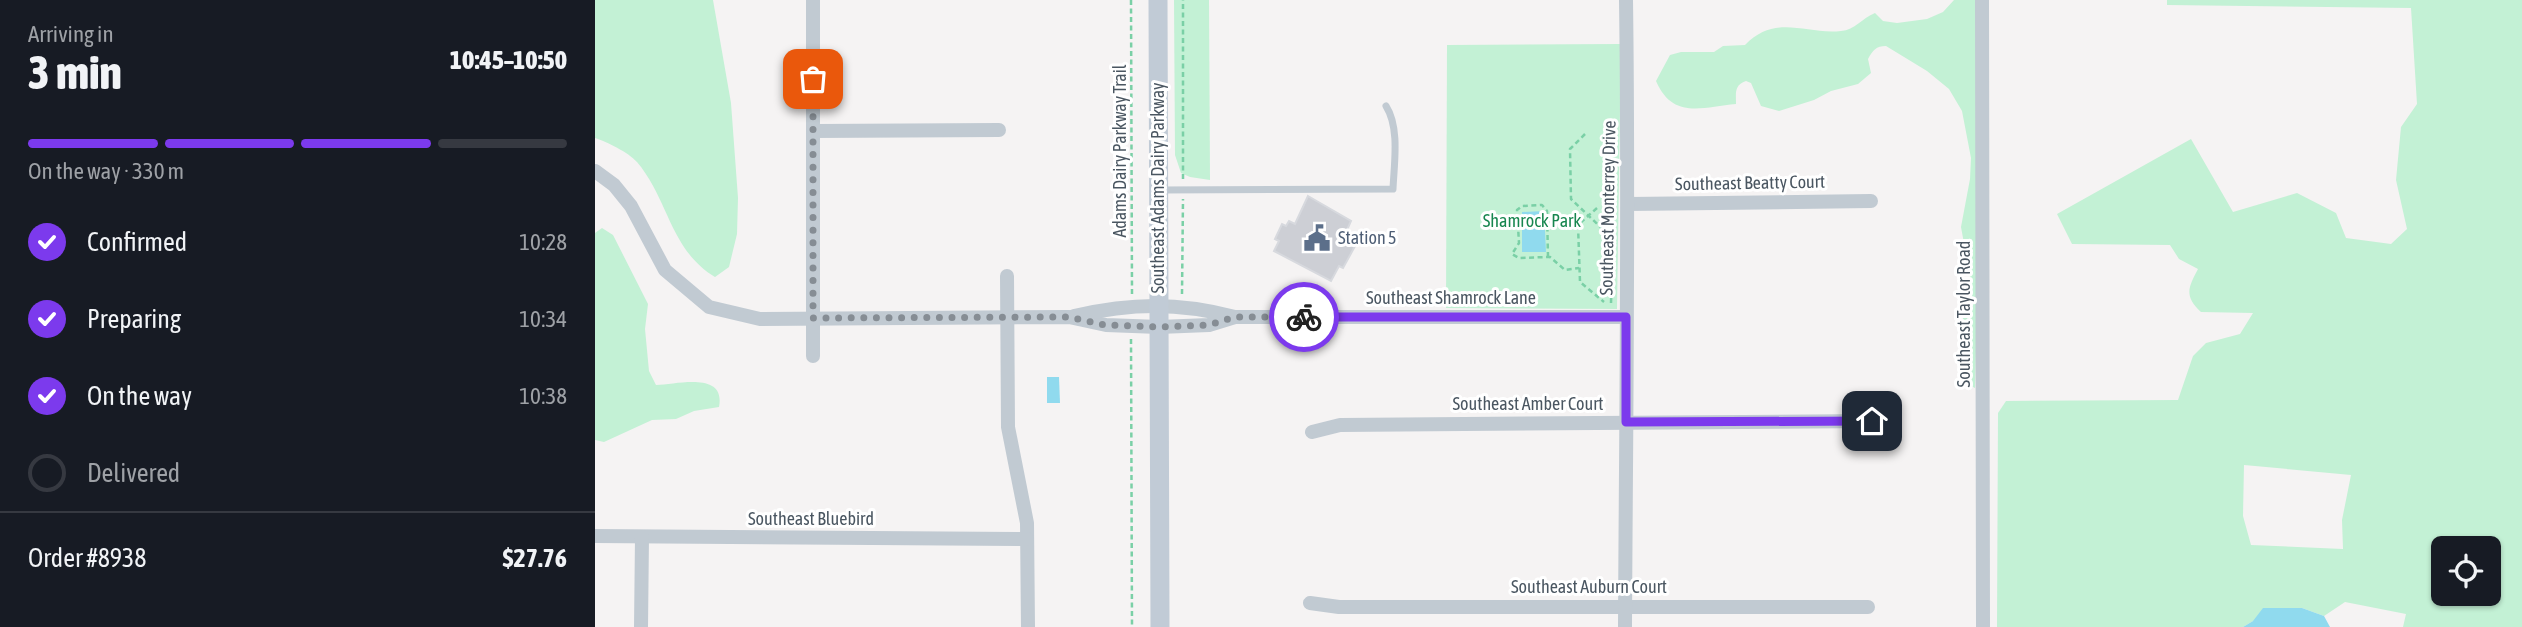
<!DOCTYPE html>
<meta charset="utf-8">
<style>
body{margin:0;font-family:"Asap Condensed",sans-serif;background:#20242c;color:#f1f3f6;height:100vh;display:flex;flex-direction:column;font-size:26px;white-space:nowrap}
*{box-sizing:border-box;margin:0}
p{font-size:23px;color:#9ea1a6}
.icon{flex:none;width:38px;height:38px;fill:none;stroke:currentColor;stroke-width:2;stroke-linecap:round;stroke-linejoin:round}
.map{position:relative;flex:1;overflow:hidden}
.panel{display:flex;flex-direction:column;background:#171b24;width:595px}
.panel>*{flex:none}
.controls{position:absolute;left:1836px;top:536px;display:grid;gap:14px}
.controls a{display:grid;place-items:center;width:70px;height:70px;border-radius:10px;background:#171b24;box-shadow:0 2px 5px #0004;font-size:35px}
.pin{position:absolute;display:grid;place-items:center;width:60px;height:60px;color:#fff;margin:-30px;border-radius:14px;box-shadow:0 4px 10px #0006}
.courier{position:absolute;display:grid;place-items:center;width:70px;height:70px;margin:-35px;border:5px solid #7c3aed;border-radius:50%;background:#fff;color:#222;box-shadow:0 2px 9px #0007}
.head em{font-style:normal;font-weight:800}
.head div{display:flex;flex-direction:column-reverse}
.head{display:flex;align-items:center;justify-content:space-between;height:119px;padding:0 28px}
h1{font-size:46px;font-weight:800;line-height:52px}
.bar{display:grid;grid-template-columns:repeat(4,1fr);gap:10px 7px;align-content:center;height:84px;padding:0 28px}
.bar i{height:9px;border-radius:5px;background:#363941}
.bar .selected{background:#7c3aed}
.bar p{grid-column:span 4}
.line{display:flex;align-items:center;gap:18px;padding:0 28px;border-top:2px solid #363941}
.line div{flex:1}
ol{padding:0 28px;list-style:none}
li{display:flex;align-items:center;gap:21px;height:77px}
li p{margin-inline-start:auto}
li .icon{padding:7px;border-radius:50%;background:#7c3aed;color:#fff;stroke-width:4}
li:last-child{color:#9ea1a6}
li i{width:38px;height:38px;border:4px solid #363941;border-radius:50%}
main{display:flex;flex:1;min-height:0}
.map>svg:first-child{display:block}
.green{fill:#c3f1d5;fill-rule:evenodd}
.water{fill:#90daee}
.building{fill:#cdcfd5;stroke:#d7d9de;stroke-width:2}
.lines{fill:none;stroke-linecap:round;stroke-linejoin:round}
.path{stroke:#7ad0a6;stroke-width:2.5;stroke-dasharray:5 3.5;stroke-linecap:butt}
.lane{stroke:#c1cad2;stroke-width:7}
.street{stroke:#c1cad2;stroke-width:14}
.secondary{stroke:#c1cbd6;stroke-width:19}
.done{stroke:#868d94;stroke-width:7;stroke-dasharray:0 12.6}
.route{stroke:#7c3aed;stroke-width:9}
.labels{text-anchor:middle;stroke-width:6;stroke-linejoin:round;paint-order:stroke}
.street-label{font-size:18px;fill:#4a5661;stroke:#fff}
.park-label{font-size:18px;fill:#17864f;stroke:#fff}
.service-label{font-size:18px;fill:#4e5e75;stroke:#fff;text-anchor:start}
</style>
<main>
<section class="panel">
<div class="head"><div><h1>3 min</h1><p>Arriving in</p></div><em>10:45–10:50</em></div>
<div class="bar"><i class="selected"></i><i class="selected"></i><i class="selected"></i><i></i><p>On the way · 330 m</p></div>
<ol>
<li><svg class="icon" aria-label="check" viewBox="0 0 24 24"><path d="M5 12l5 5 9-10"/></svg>Confirmed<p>10:28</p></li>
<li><svg class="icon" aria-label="check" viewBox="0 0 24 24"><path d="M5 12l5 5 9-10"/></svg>Preparing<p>10:34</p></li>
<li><svg class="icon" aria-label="check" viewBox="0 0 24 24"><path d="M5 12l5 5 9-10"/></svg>On the way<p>10:38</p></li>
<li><i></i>Delivered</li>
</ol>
<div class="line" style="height:91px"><div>Order #8938</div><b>$27.76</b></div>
</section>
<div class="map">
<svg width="1927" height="627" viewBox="0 0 1927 627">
<rect width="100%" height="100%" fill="#f5f3f3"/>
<g class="green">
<path d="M0,0H118L136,103L143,198L142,234L134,267L120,277C75,250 74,200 42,162C33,152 12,142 0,138Z"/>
<polygon points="579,0 614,0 615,180 595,177 586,173 580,155"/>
<path d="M1359,0H1381L1383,281L1380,388L1372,384L1366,362L1368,316L1375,276L1366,227L1375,179L1376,158L1367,111L1354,89L1332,71L1291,46C1281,46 1278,50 1273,59L1276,73L1263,84L1236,91L1219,100L1184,111L1166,106L1156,83L1151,81C1139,85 1141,93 1141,104C1107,107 1078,120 1061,81L1075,55L1086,52H1119L1128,46L1150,45C1181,13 1211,35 1246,31C1260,30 1267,18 1280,13L1288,21L1302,23L1332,19L1348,12Z"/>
<path d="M1572,0H1927V627H1808L1811,614L1750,602L1729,616L1707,608L1658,621L1648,627H1402L1403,413L1411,401L1583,400L1598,356L1611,343L1645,334L1658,313L1606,312C1589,296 1593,288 1603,269L1584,259L1575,245L1477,244L1462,214L1596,139L1638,212L1702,193L1741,213L1751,238L1796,244L1812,229L1801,180L1806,127L1822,104L1816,8L1572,5ZM1649,465L1756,475L1747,520L1748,549L1656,545L1648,516ZM1848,548H1894V593H1848Z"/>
<polygon points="1026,44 1022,309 851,308 852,45"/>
<path d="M7,228L18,235L53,304L50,329L54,371L61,385C83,384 131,371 124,407L99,411L81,419L57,420L9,442L0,440V233Z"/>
</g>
<g class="water">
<polygon points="949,211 951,252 927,252 927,212"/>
<polygon points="452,377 464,377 465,403 452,403"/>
<polygon points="1668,608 1707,608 1729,616 1735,627 1648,627 1658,621"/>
</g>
<polygon class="building" points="713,196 756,221 752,230 765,237 748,268 744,266 736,281 679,251 684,241 680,239 687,224 691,226 694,221 700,224"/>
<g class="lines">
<g class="path">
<polyline points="536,0 537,294"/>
<polyline points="990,134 975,149 976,199 1017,238"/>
<polyline points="588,179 588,0"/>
<polyline points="1002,208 983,225 985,282 1009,302"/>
<polyline points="953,257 952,211 947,205 927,206 922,210 924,243 917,254 924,258 953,257 955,257 970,270 984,268"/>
<polyline points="587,294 588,199"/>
<polyline points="1016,303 1017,271"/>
<polyline points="536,339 537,627"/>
</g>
<path class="lane" d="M564,190L798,189C799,164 805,128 791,106"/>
<g class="street">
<polyline points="218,0 218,356"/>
<polyline points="1387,0 1388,627"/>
<polyline points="218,131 404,130"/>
<polyline points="0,171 19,185 36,206 70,270 114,307 165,319 474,317 511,325 564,327 614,325 640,317"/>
<polyline points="1034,204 1276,201"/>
<polyline points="412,276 413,427 432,523 433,627"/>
<path d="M479,316C536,303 583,302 640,317H1031"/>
<polyline points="717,432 745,425 1277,421"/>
<polyline points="0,536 432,539"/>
<polyline points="715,603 744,607 1273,607"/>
<polyline points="46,627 47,537"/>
<path d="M1030,627C1031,418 1034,209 1031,0"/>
</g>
<polyline class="secondary" points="563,0 565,627"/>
</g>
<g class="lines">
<polyline class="done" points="218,79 218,318 474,317 510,325 564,327 614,325 640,317 709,317"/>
<polyline class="route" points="709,317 1031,317 1031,422 1277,421"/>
</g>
<defs>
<symbol id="civic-bare" viewBox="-9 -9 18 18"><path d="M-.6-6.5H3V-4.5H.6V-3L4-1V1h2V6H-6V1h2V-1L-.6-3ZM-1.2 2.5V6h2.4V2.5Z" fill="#5c6f8a" stroke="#fff" stroke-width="2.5" paint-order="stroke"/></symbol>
</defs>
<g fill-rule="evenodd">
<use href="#civic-bare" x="703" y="219" width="38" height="38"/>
</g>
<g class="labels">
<g class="street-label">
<text transform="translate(525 151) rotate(-90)" y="6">Adams Dairy Parkway Trail</text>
<text transform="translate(1155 183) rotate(-1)" y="6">Southeast Beatty Court</text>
<text transform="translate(563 188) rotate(-90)" y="6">Southeast Adams Dairy Parkway</text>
<text transform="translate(1013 208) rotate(-89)" y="6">Southeast Monterrey Drive</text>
<text x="856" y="304">Southeast Shamrock Lane</text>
<text transform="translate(1369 314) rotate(-90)" y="6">Southeast Taylor Road</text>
<text x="933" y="410">Southeast Amber Court</text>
<text x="216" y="525">Southeast Bluebird</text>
<text x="994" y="593">Southeast Auburn Court</text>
</g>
<g class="park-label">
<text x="937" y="227">Shamrock Park</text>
</g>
<g class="service-label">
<text x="743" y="244">Station 5</text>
</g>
</g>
</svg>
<div class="controls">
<a><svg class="icon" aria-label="locate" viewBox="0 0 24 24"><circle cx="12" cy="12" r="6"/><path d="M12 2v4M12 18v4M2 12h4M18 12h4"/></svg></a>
</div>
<div class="pin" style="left:218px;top:79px;background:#ea580c"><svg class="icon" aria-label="bag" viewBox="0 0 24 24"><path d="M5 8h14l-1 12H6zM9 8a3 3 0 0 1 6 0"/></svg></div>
<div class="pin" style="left:1277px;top:421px;background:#1f2937"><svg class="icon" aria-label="home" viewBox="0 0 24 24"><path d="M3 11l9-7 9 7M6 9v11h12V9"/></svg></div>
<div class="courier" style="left:709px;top:317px"><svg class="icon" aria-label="bike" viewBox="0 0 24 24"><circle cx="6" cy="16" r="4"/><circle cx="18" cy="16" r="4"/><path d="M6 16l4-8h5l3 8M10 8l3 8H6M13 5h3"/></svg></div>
</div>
</main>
